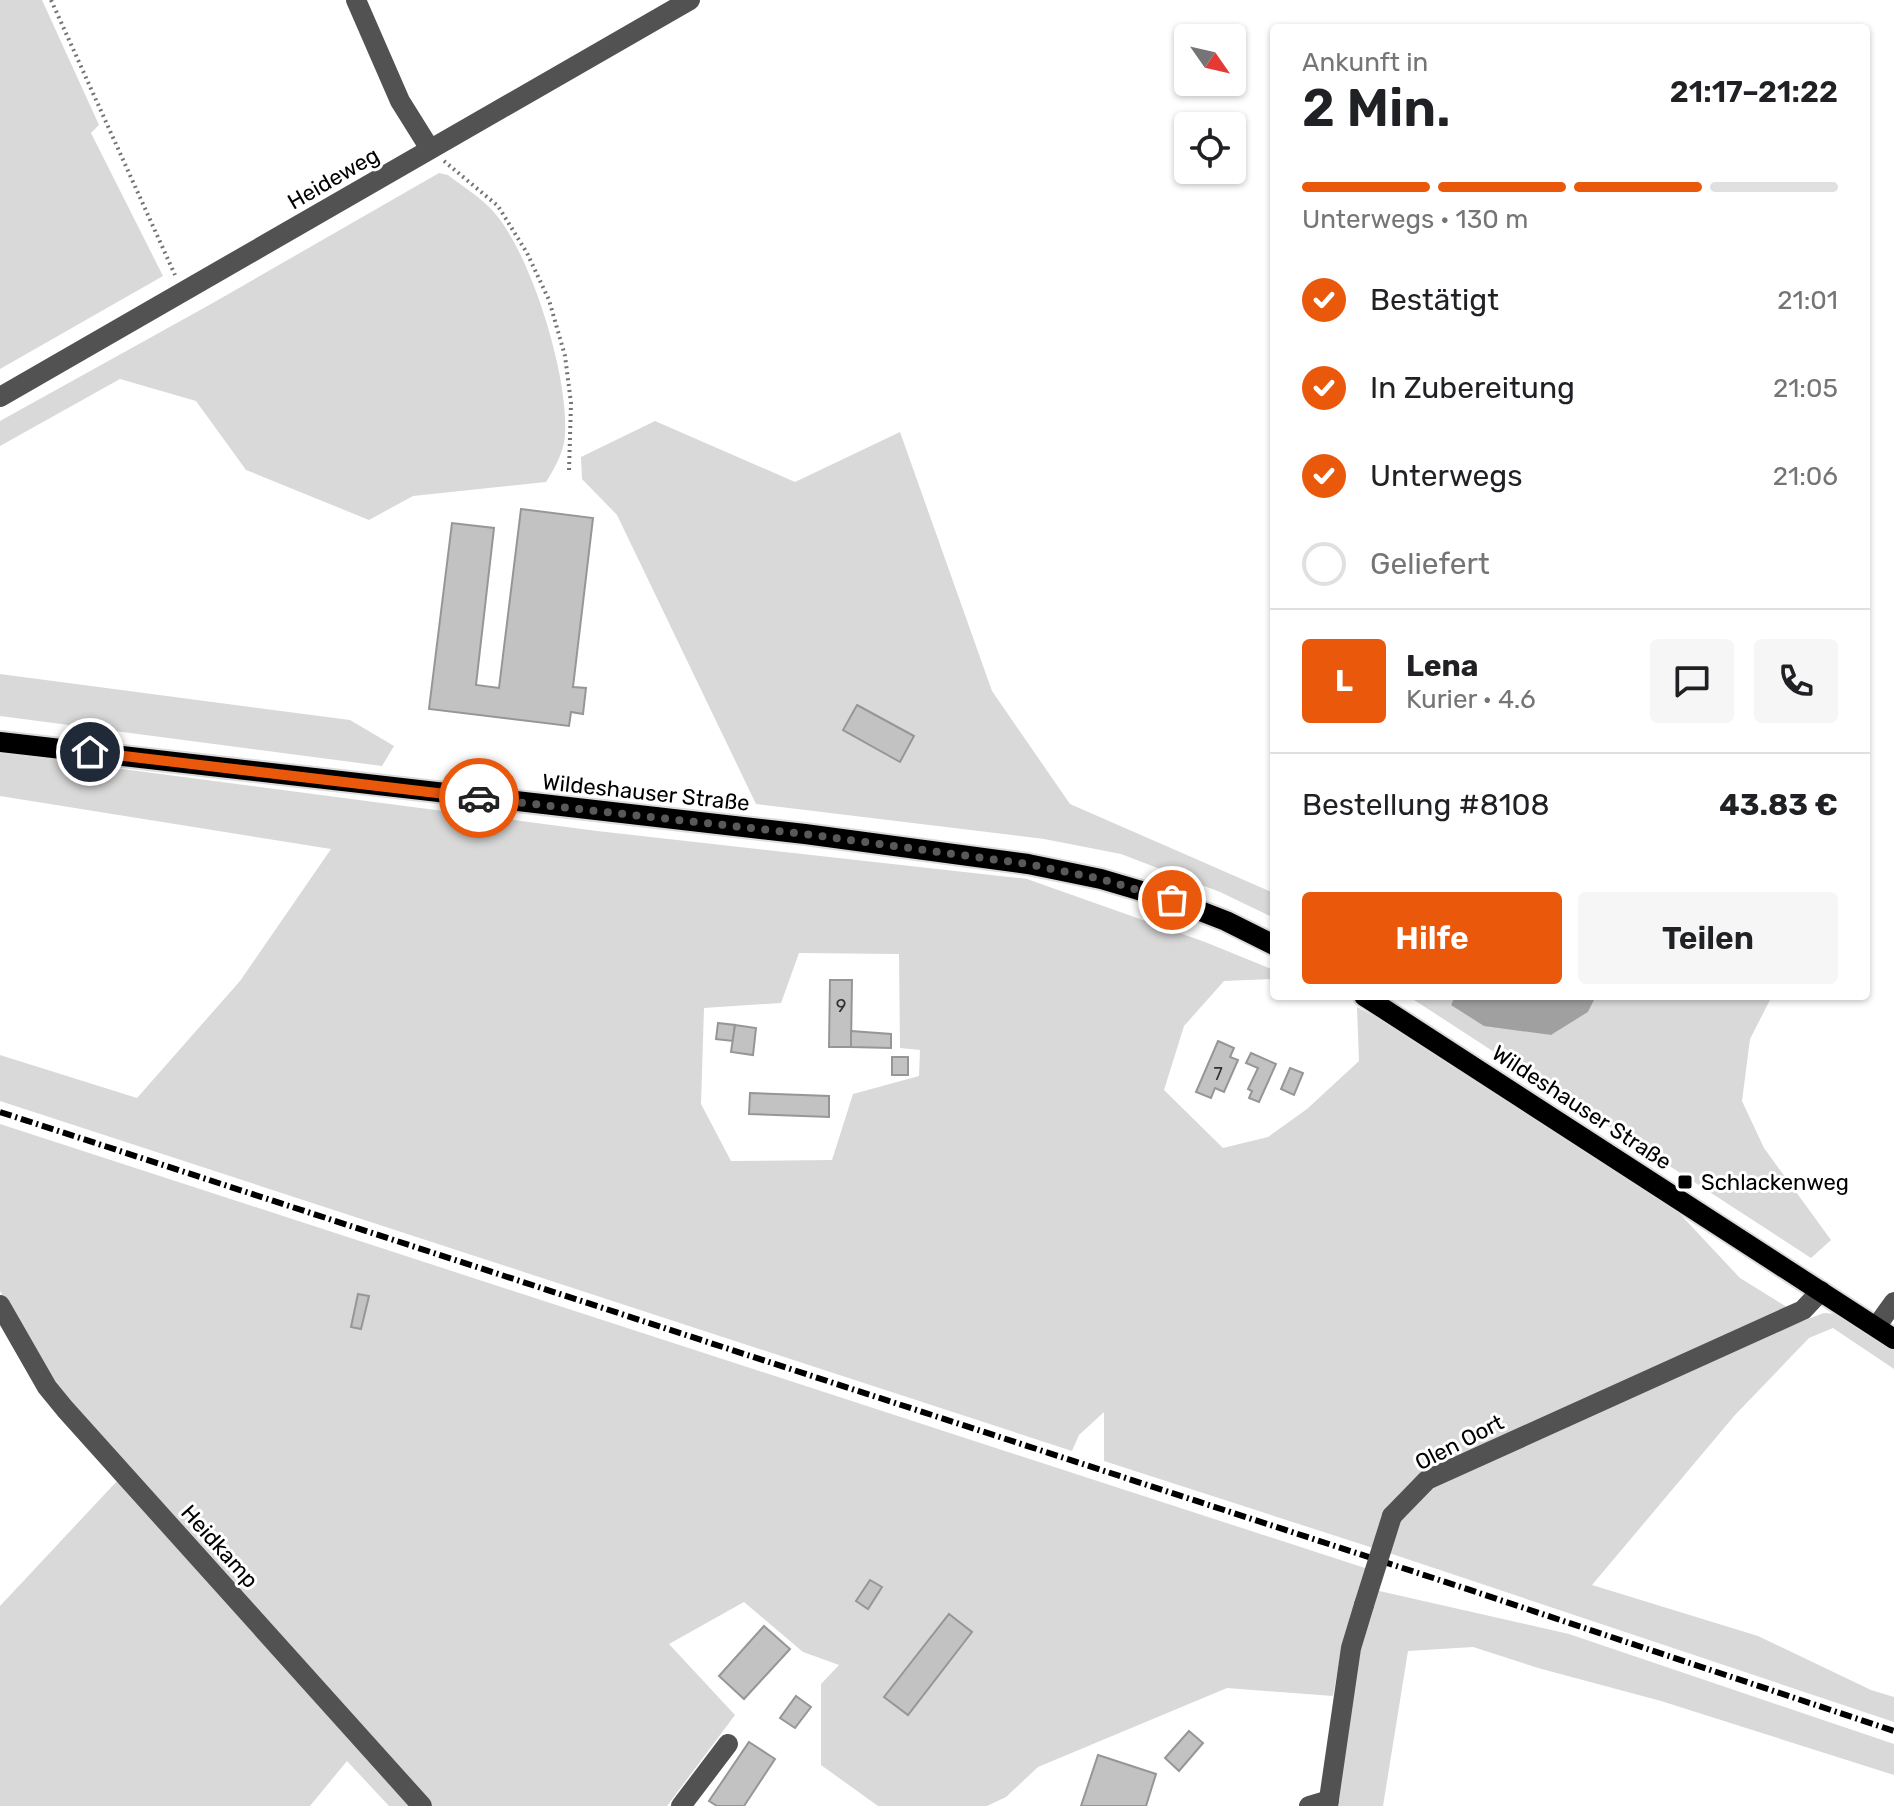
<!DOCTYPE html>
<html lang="de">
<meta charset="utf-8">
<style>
body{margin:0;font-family:Rubik,sans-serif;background:#f6f6f6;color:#202124;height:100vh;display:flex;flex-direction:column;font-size:30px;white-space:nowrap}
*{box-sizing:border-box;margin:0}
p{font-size:26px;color:#757577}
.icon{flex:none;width:44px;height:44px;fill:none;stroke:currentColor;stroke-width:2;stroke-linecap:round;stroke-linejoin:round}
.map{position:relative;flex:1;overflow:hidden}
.panel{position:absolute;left:1270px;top:24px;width:600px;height:976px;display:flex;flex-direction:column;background:#fff;border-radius:8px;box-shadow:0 2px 6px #0004}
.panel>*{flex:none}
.needle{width:52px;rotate:124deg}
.tools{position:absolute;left:1174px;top:24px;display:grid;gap:16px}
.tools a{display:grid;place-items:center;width:72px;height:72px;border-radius:8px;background:#fff;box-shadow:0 2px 6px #0004;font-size:40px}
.pin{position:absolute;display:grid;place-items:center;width:68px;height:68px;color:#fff;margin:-34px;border:4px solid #fff;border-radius:50%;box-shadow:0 2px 8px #0007}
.courier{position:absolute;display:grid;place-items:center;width:80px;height:80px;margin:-40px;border:6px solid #ea580c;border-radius:50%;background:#fff;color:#222;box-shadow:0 2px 10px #0007}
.head em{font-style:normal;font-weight:600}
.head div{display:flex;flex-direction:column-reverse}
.head{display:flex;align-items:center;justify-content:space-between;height:136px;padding:0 32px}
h1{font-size:52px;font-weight:600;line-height:60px}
.bar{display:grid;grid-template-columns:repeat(4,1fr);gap:12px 8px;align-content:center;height:96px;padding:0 32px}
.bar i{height:10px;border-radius:6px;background:#e0e0e0}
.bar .on{background:#ea580c}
.bar p{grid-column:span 4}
.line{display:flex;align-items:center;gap:20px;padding:0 32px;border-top:2px solid #e0e0e0}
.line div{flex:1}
.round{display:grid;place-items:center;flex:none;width:84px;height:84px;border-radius:8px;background:#f6f6f6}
ol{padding:0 32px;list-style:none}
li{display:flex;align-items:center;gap:24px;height:88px}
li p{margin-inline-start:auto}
li .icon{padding:8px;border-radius:50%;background:#ea580c;color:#fff;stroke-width:4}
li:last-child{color:#757577}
li i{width:44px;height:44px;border:4px solid #e0e0e0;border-radius:50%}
.cta{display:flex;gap:16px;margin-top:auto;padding:16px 32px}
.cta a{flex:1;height:92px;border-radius:8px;background:#ea580c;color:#fff;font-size:32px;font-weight:600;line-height:92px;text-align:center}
.cta a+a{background:#f6f6f6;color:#202124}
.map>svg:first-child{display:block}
.green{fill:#d9d9d9;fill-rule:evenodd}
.water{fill:#a0a0a0}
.building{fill:#c2c2c2;stroke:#969696;stroke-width:2}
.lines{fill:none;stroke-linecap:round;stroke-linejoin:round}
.major-casing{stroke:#dbdbdb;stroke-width:24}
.path{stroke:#747474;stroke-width:4;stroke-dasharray:2 4;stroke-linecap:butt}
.minor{stroke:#525252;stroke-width:20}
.major{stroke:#000;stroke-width:20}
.rail{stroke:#000;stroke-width:6;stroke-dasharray:12 4 2 4;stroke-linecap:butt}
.minor-bridge{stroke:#525252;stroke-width:20}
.done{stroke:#595959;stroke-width:8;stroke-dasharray:0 14.4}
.route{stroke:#ea580c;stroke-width:10}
.poi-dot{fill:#000;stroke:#fff;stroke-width:3}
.labels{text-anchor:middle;stroke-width:6;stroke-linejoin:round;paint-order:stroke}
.number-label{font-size:18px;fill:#303030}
.street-label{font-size:22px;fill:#000;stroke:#fff}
.poi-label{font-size:22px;fill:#000;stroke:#fff;text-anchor:start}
</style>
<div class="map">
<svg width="1894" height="1806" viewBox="0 0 1894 1806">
<rect width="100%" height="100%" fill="#fff"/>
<g class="green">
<polygon points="0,0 42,0 99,125 91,133 163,276 0,369"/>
<path d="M439,173L448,175C462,186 480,197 492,210C531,251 573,387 564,443C561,457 553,471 546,482L413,496L369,520L246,470L196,401L120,379L0,446V421L211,304Z"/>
<polygon points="655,421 795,482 900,432 992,691 1070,804 1274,893 1274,918 1220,892 1121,854 1044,839 756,804 617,515 582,479 581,457"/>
<polygon points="0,674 350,720 394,746 382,766 0,716"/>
<path d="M0,753L597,831L1027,879L1205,942L1274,970V979L1224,981L1184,1026L1164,1090L1223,1148L1268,1137L1307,1109L1359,1061L1357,1007L1399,1030L1679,1213L1740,1278L1790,1309L1422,1473L1373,1548L1104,1461V1412L1079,1435L1072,1451L0,1101V1055L137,1098L240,981L331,849L0,796ZM799,953L899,954L900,1048L920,1050L919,1076L853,1094L832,1160L731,1161L701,1104L704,1008L781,1003Z"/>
<polygon points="1408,996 1455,996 1451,1005 1528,1031 1551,1035 1588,1012 1596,996 1772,996 1750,1039 1742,1101 1764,1148 1831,1240 1811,1258"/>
<polygon points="0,1124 1368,1569 1342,1646 1333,1696 1227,1688 1038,1767 1006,1797 987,1806 878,1806 821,1765 821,1684 839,1665 803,1652 744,1602 669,1644 735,1715 667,1806 431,1806 51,1381 0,1291"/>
<polygon points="1824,1313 1837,1314 1894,1351 1894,1369 1833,1328 1809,1338 1735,1415 1592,1585 1758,1636 1871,1690 1894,1697 1894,1722 1389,1553 1398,1522 1431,1486 1768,1334"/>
<polygon points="118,1480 416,1806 389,1806 347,1761 310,1806 0,1806 0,1606"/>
<polygon points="1375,1590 1569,1634 1894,1744 1894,1775 1661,1701 1538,1668 1473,1647 1408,1651 1383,1806 1337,1806 1349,1692"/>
</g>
<polygon class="water" points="1455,996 1596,996 1588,1012 1551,1035 1484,1026 1451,1005"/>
<g class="building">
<polygon points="521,509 593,518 573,687 586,688 583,714 571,712 569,726 429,709 452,523 494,528 476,685 499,688"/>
<polygon points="857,705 914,736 900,762 843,730"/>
<polygon points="830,980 852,980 851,1047 829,1047"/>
<polygon points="718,1023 735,1025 733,1041 716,1039"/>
<polygon points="735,1025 756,1028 753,1055 731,1052"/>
<polygon points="851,1031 891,1034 891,1048 851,1047"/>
<polygon points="1218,1041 1234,1048 1230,1057 1238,1060 1224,1092 1215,1088 1211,1098 1196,1092"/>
<polygon points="1251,1053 1276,1064 1259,1102 1249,1098 1252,1091 1248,1089 1258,1068 1246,1063"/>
<rect x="892" y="1057" width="16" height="18"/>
<polygon points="1290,1068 1303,1073 1294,1095 1281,1089"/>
<polygon points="750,1093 829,1096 829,1117 749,1114"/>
<polygon points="358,1294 369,1296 361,1329 351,1327"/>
<polygon points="870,1580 882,1587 868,1609 856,1601"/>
<polygon points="949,1614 972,1632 908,1715 884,1697"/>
<polygon points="764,1626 790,1649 744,1699 719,1676"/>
<polygon points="796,1696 811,1707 795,1728 780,1718"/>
<polygon points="1189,1731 1203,1743 1179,1771 1165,1758"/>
<polygon points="749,1742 775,1759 744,1806 717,1806 709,1801"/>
<polygon points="1098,1755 1156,1774 1146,1806 1081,1806"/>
</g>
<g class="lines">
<defs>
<g id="major">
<polyline points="0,742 805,834 1028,864 1101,879 1172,900 1226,921 1274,945"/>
<polyline points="1364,996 1894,1339"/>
</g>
</defs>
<use href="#major" class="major-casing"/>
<g class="path">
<polyline points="51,0 175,275"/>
<polyline points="444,161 498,206 527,253 549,300 565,356 571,403 569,471"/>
</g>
<g class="minor">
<polyline points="356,0 400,101 430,149"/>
<polyline points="0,397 690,0"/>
<polyline points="0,1305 47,1387 65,1409 422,1806"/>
<polyline points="1876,1327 1894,1302"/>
<polyline points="1392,1516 1427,1480 1803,1310 1821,1291"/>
<polyline points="681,1806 728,1744"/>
<polyline points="1309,1806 1329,1800"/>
<polyline points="1328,1806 1351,1648 1364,1605"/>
</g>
<use href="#major" class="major"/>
<polyline class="rail" points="0,1112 1461,1587 1894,1731"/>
<polyline class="minor-bridge" points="1364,1605 1392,1516"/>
</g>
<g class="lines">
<polyline class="done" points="479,798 805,834 1028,864 1101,879 1172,900"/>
<polyline class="route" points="90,752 479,798"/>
</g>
<rect class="poi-dot" x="1677" y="1174" width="16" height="16" rx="4"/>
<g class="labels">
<g class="number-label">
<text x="841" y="1012">9</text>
<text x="1218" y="1080">7</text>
</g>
<g class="street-label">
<text transform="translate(333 178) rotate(-30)" y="8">Heideweg</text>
<text transform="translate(646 792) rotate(6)" y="8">Wildeshauser Straße</text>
<text transform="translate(1582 1107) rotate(33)" y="8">Wildeshauser Straße</text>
<text transform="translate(1459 1442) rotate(-27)" y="8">Olen Oort</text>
<text transform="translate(220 1546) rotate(48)" y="8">Heidkamp</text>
</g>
<g class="poi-label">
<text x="1701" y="1190">Schlackenweg</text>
</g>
</g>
</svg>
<div class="tools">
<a><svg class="needle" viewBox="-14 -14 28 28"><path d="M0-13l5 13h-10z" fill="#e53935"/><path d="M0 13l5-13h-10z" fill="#757577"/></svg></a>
<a><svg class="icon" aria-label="locate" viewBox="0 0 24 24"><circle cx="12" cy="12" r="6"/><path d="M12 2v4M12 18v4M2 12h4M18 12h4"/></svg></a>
</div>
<div class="pin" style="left:1172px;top:900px;background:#ea580c"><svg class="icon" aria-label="bag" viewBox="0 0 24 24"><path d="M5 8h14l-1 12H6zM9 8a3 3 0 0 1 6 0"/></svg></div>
<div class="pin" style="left:90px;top:752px;background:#1f2937"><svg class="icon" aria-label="home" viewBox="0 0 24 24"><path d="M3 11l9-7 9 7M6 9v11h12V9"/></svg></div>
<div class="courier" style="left:479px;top:798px"><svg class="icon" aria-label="car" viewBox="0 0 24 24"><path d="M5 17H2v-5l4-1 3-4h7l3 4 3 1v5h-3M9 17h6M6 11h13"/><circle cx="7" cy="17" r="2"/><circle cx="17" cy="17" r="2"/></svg></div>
<section class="panel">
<div class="head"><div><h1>2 Min.</h1><p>Ankunft in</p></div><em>21:17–21:22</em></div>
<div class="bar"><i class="on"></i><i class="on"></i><i class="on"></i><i></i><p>Unterwegs · 130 m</p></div>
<ol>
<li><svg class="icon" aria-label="check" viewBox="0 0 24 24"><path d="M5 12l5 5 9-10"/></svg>Bestätigt<p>21:01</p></li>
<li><svg class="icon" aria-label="check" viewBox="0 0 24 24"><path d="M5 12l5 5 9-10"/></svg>In Zubereitung<p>21:05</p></li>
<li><svg class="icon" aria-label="check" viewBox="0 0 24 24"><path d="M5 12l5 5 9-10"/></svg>Unterwegs<p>21:06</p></li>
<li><i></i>Geliefert</li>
</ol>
<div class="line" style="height:144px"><b class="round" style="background:#ea580c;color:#fff">L</b><div><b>Lena</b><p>Kurier · 4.6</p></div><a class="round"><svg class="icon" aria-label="chat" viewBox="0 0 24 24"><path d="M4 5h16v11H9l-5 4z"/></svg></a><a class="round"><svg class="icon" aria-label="phone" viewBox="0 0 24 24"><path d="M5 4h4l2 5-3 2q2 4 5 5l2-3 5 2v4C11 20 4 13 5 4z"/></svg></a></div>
<div class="line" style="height:104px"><div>Bestellung #8108</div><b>43.83 €</b></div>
<div class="cta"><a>Hilfe</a><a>Teilen</a></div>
</section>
</div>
